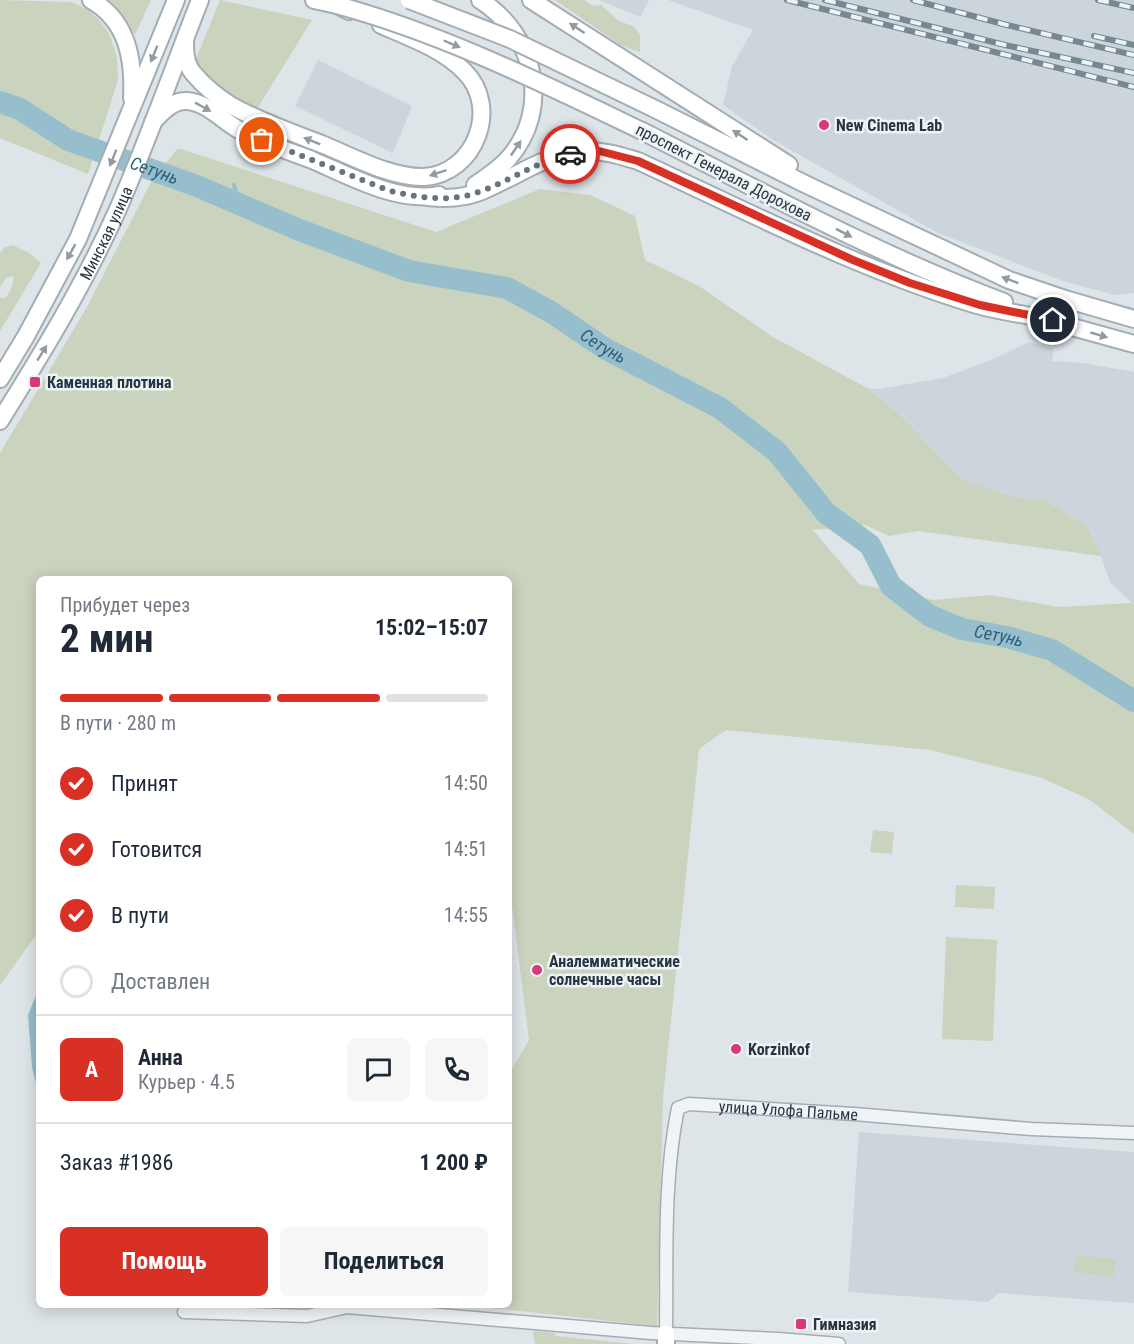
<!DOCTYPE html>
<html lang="ru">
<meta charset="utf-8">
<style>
body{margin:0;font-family:"Roboto Condensed",sans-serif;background:#f6f6f7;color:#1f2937;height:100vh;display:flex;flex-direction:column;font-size:22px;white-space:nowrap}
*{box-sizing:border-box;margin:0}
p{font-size:20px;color:#747a83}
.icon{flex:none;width:33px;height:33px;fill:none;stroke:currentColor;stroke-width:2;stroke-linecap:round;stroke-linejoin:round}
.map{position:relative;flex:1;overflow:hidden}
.drawer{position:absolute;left:36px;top:576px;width:476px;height:732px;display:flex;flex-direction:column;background:#fff;border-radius:9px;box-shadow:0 3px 15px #0003}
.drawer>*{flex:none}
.pin{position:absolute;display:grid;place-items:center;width:51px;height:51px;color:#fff;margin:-26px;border:3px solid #fff;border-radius:50%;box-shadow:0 2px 6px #0007}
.courier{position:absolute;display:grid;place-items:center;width:60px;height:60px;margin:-30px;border:4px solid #d93025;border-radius:50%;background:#fff;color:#222;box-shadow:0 2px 8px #0007}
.headline em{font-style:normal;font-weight:700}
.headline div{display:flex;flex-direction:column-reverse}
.headline{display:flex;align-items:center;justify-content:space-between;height:102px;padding:0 24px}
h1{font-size:39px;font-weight:700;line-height:45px}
.bar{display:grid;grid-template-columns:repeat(4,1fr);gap:9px 6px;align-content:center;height:72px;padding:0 24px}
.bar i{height:8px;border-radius:4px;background:#e0e1e3}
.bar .selected{background:#d93025}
.bar p{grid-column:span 4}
.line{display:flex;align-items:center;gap:15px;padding:0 24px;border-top:2px solid #e0e1e3}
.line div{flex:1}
.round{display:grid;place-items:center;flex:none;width:63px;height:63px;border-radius:9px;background:#f6f6f7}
ol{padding:0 24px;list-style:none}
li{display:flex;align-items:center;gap:18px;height:66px}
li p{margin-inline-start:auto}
li .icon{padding:6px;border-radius:50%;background:#d93025;color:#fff;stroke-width:4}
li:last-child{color:#747a83}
li i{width:33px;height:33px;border:3px solid #e0e1e3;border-radius:50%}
.primary-button{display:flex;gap:12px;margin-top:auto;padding:12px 24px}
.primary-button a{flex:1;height:69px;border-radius:9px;background:#d93025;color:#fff;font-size:24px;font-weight:700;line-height:69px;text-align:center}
.primary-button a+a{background:#f6f6f7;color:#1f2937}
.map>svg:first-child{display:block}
.built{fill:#ccd5db}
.green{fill:#c9d3be}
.water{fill:#96becc}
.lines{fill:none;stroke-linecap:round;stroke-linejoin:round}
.stream{stroke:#96becc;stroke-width:4}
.river{stroke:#96becc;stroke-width:22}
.street-casing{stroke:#a3adb3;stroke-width:15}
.secondary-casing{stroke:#a3adb3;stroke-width:20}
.street{stroke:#f1f4f7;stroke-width:12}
.secondary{stroke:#fff;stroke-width:16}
.rail-casing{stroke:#768993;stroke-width:6}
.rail{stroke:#eef3f6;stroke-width:4;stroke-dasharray:11;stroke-linecap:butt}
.secondary-bridge-casing{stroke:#a3adb3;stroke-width:20;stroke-linecap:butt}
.secondary-bridge{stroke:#fff;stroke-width:16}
.oneway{fill:#929ba0}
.done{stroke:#66747c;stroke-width:6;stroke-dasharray:0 10.8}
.route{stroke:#d93025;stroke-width:8}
.poi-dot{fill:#d83979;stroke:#eef3f6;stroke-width:2}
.labels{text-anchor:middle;stroke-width:5;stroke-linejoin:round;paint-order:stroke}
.poi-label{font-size:16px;font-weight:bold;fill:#263741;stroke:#eef3f6;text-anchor:start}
.street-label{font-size:16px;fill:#263741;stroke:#eef3f6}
.water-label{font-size:18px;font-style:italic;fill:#2d6178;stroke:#eef3f6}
</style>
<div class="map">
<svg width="1134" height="1344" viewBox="0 0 1134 1344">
<rect width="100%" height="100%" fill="#dee5e9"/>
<g class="built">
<polygon points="599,0 649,0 640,17"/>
<polygon points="668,0 1134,0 1134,293 1114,295 1063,281 938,233 773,140 723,105 732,66 753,30"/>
<polygon points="318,60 412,106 393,153 295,106"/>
<polygon points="1029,342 1054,349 1052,361 1083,363 1134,372 1134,605 1110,582 1101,556 1087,526 1045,500 1014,497 962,479 897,412 867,388 879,389 943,378 991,360"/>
<polygon points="859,1132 1134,1152 1134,1303 999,1293 988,1302 848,1292"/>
</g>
<g class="green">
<polygon points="0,0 71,2 87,9 100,21 109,34 117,57 118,80 88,174 0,138"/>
<polygon points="106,0 151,0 135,35 125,19"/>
<path d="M220,0L312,20L257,109C234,100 207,81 196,59Z"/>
<polygon points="555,0 584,0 593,6 601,5 619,21 635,27 640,35 640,52 622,46"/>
<polygon points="178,148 436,232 540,189 590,195 635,216 645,260 699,286 773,337 867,388 897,412 962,479 1014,497 1045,500 1087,526 1101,556 918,531 889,536 865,525 813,530 859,584 933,600 991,595 1059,607 1131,603 1134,605 1134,834 1090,800 1042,778 930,750 726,730 699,749 663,1098 657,1326 464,1305 508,1305 509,1074 529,1040 512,905 508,900 508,579 39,579 39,931 0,985 0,453 87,307 152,180"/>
<path d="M13,245L29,253L41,263L0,331V298H5C11,291 14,285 13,276L6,278L0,287V253L5,247Z"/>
<polygon points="873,830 894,832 892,854 870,852"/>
<polygon points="956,885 995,887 994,909 955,907"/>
<polygon points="946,937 997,940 993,1041 942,1039"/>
<polygon points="1076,1255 1116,1259 1114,1277 1074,1272"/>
<polygon points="533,1331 555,1333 556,1336 634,1344 535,1344"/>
</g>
<polygon class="water" points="39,988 39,1097 32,1067 28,1015"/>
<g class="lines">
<polyline class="stream" points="234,185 239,204"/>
<path class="river" id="s1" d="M0,102L20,109L68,140L197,186L297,229L409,271L507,288L551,312L604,348L720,408L777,452L826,513L870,545L891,586L930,616L962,629L1007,637L1052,650L1134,701"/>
<defs>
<g id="street">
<polyline points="184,1312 307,1316 347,1307 651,1333 778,1339 839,1344"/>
<path id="s2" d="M666,1334C667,1260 663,1181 678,1108L689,1104L854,1114L1031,1129L1134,1133"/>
</g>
<g id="secondary">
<path d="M91,0C128,21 134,60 132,98"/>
<polyline points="314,0 337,5 349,11"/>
<polyline points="531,0 789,165"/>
<path d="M185,39C185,52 185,63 193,73C204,86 217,97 232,106C261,122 293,133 324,145C353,157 392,178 424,177C475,174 501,107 464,71C442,49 409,37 381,25"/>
<polyline points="653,108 805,184 1009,280 1065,299 1134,319"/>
<path d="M153,122C162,112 173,100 187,101C206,102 223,121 239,130C262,142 288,151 312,160C350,176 397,203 439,195"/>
<path d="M642,131C761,191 879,255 1004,302"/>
<path d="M475,185C487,177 498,170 508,159C553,108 535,35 480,0"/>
<path d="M428,197C446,199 465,198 482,191C516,177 547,153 584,151C603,150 621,156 638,161C749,212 860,270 977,305C1002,312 1028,315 1053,320"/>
<polyline points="1042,316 1065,325 1134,344"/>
<polyline points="0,379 26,336 78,239 176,0"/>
<path id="s3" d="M0,421C43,352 85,283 118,209C148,140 173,69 200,0"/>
<polyline points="666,1344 666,1334"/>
</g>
</defs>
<use href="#street" class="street-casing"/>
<use href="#secondary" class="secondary-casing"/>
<use href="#street" class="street"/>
<use href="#secondary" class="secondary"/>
<defs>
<g id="rail">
<polyline points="787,0 1134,87"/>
<polyline points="825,0 1005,45 1134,73"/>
<polyline points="913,0 1003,24 1134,55"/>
<polyline points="1098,0 1134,8"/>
<polyline points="1094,36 1134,45"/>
</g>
</defs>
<use href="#rail" class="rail-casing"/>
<use href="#rail" class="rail"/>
<defs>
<g id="secondary-bridge">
<polyline points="409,0 510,39 653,108"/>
<path d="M337,5C443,34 542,83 642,131"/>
</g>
</defs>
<use href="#secondary-bridge" class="secondary-bridge-casing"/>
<use href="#secondary-bridge" class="secondary-bridge"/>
</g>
<defs><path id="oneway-solid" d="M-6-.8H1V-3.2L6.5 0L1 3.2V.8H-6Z" transform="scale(1.5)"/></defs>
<g class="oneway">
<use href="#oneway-solid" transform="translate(577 28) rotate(-147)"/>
<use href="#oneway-solid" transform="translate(452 44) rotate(23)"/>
<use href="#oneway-solid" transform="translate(154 54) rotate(112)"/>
<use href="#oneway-solid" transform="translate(203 107) rotate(29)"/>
<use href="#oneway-solid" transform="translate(740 135) rotate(-147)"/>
<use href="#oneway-solid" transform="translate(312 141) rotate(-158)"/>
<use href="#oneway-solid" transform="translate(516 148) rotate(-56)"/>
<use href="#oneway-solid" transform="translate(113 158) rotate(112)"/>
<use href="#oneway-solid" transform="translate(438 173) rotate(162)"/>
<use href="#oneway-solid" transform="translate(844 233) rotate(27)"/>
<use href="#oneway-solid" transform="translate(71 252) rotate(119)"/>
<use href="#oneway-solid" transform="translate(1010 280) rotate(-159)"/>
<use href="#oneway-solid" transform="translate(1099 335) rotate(16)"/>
<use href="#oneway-solid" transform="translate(42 353) rotate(-58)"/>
</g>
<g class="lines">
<path class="done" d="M262,140L390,191C420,198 452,203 481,191C512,180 538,161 570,154"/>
<polyline class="route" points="570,154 599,151 638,161 853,260 910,283 980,305 1053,320"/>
</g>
<g class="poi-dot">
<circle cx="824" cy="125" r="6"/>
<rect x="29" y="376" width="12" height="12" rx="3"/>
<circle cx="537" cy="970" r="6"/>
<circle cx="736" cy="1049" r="6"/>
<rect x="795" y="1318" width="12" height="12" rx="3"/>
</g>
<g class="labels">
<g class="poi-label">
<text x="836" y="131">New Cinema Lab</text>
<text x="47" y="388">Каменная плотина</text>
<text x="549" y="967">Аналемматические<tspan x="549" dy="18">солнечные часы</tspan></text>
<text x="748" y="1055">Korzinkof</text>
<text x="813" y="1330">Гимназия</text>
</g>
<g class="street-label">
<text transform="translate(724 172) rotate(27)" y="6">проспект Генерала Дорохова</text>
<text dy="6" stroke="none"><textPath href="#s3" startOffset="216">Минская улица</textPath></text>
<text dy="6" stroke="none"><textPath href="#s2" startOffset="338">улица Улофа Пальме</textPath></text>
</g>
<g class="water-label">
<text dy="6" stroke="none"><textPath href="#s1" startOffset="170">Сетунь</textPath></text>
<text dy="6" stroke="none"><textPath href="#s1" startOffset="656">Сетунь</textPath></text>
<text dy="6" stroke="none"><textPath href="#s1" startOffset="1160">Сетунь</textPath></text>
</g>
</g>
</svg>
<div class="pin" style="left:262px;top:140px;background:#ea580c"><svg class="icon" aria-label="bag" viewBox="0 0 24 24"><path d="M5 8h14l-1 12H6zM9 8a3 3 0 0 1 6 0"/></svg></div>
<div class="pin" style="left:1053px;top:320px;background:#1f2937"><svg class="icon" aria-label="home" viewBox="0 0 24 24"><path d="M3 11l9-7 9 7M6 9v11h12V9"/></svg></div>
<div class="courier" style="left:570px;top:154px"><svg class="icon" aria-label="car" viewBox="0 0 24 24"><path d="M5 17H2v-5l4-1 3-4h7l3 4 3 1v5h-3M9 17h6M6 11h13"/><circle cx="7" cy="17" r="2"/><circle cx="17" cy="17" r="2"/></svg></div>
<section class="drawer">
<div class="headline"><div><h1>2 мин</h1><p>Прибудет через</p></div><em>15:02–15:07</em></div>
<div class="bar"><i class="selected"></i><i class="selected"></i><i class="selected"></i><i></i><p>В пути · 280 m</p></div>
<ol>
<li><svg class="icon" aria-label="check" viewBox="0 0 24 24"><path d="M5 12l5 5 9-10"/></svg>Принят<p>14:50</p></li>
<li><svg class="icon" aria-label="check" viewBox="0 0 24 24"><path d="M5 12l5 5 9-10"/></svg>Готовится<p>14:51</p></li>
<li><svg class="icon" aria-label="check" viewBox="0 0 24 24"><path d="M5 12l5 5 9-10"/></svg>В пути<p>14:55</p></li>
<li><i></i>Доставлен</li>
</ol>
<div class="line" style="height:108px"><b class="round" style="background:#d93025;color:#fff">А</b><div><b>Анна</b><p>Курьер · 4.5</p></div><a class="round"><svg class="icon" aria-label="chat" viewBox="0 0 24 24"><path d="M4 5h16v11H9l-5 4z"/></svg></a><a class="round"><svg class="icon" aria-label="phone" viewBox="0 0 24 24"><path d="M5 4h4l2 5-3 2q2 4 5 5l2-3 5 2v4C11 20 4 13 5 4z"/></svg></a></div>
<div class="line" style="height:78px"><div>Заказ #1986</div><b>1 200 ₽</b></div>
<div class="primary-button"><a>Помощь</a><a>Поделиться</a></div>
</section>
</div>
